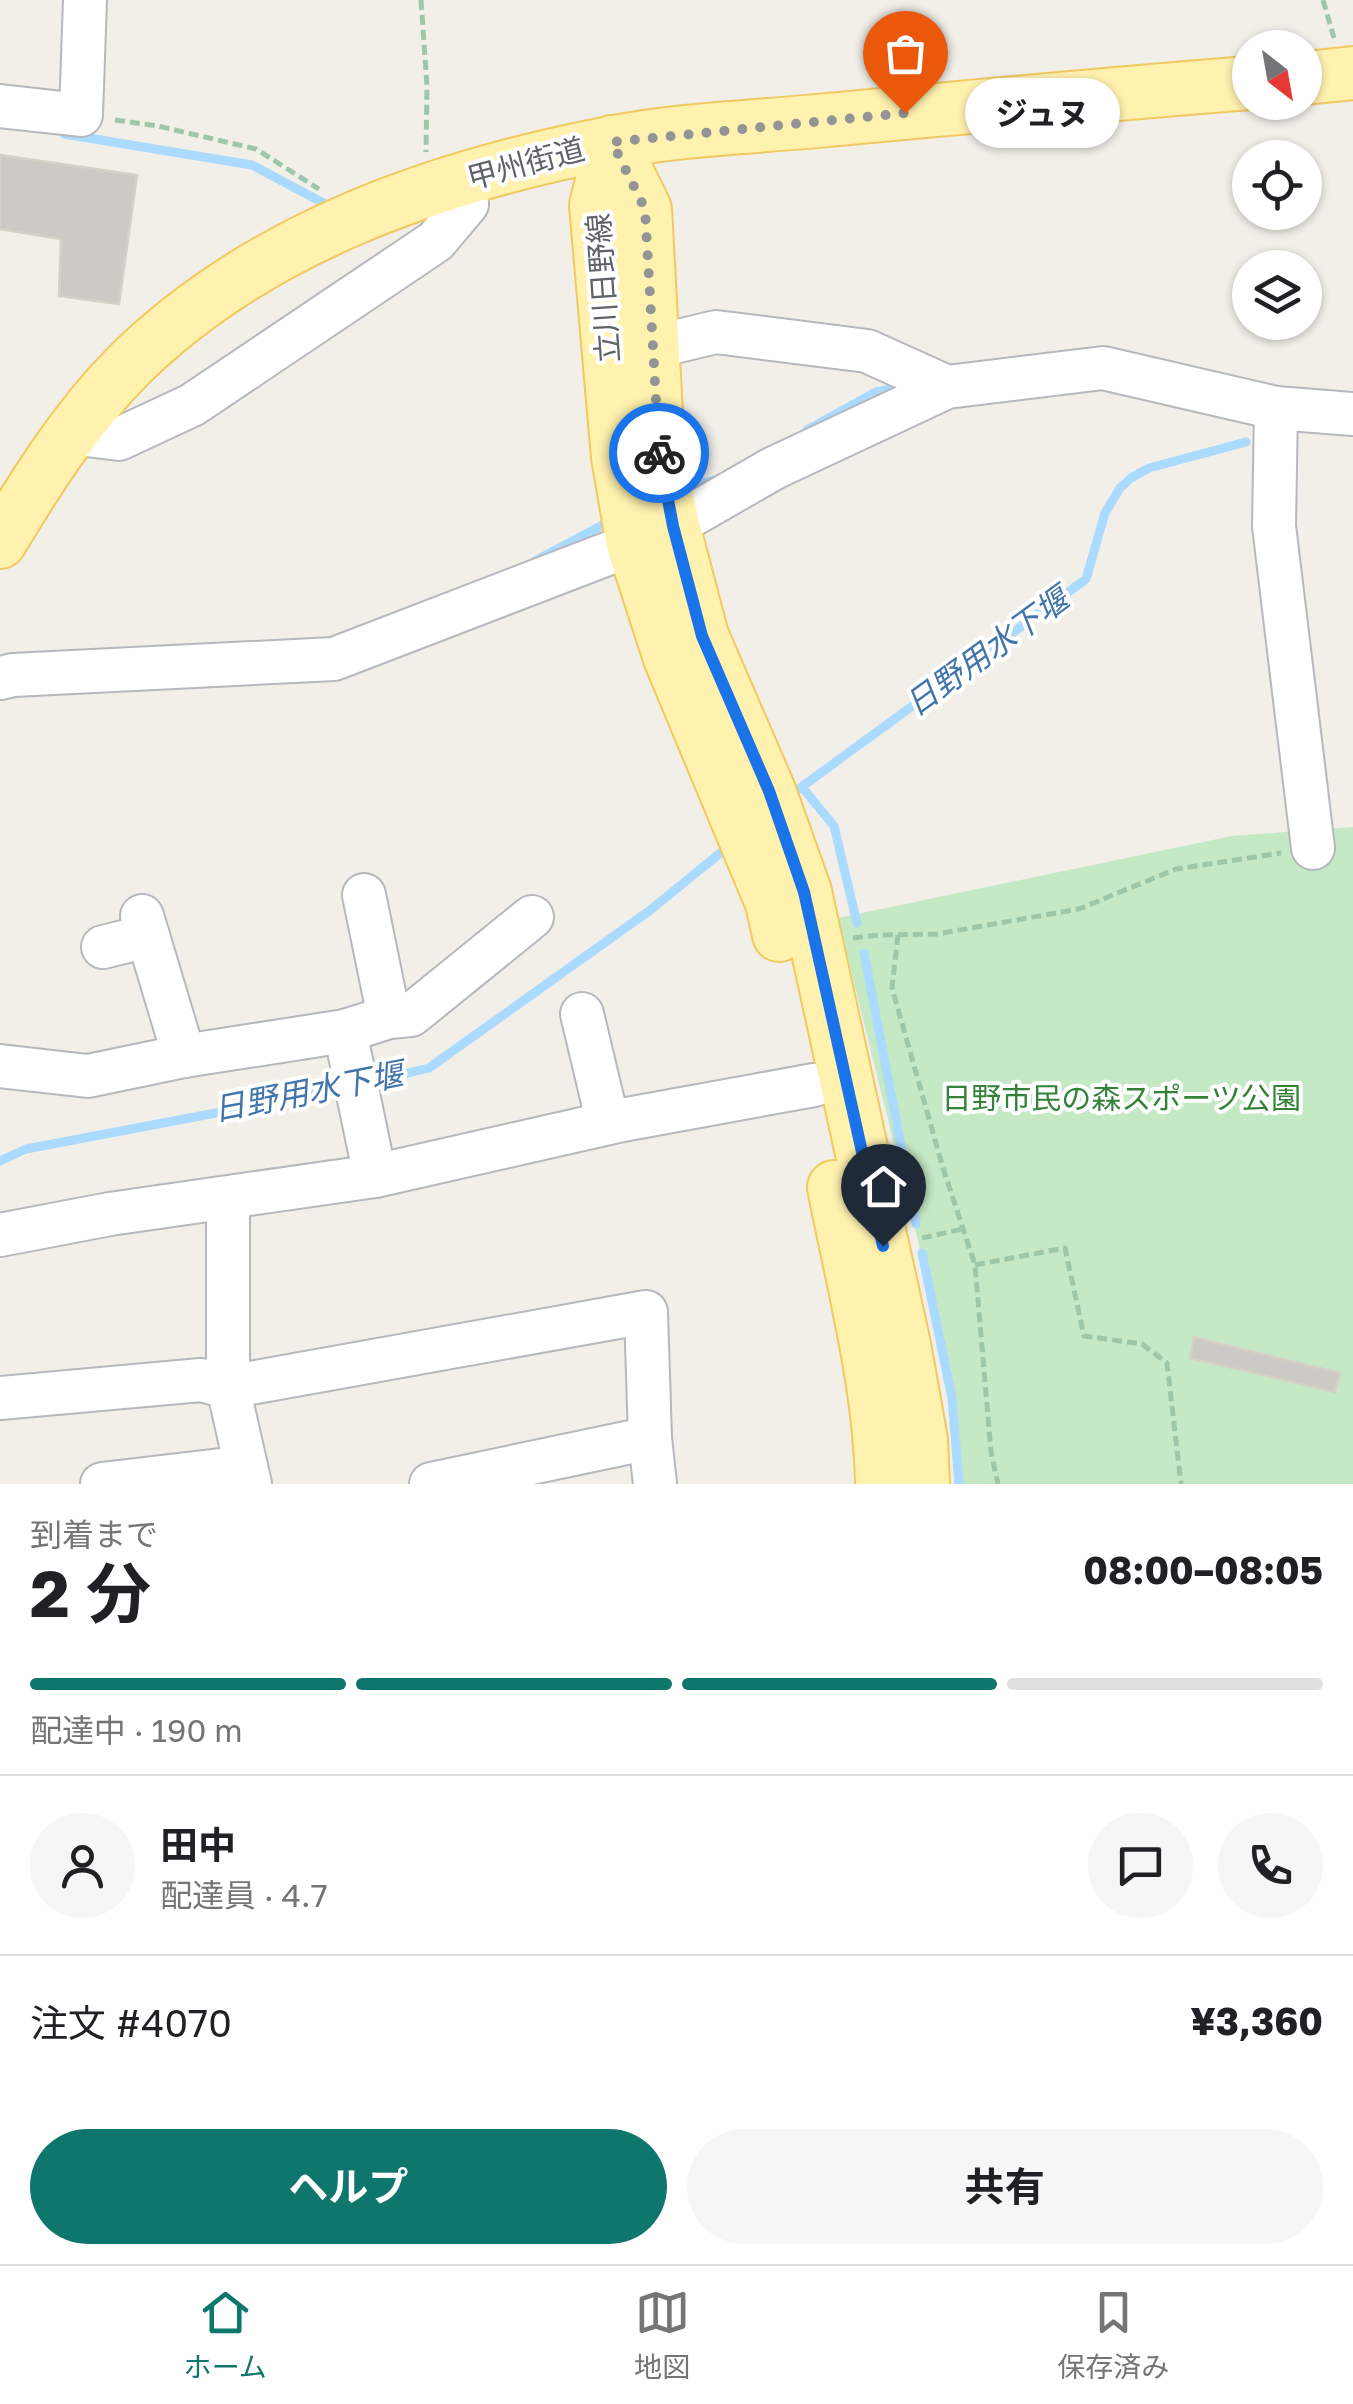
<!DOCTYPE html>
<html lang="ja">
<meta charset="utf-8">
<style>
body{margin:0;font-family:"Golos Text","Noto Sans JP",sans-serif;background:#f6f6f6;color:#202124;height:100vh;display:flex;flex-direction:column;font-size:38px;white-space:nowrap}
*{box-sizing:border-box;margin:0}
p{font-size:32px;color:#757577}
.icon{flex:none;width:55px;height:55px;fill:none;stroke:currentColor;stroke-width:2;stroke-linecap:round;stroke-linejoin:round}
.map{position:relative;height:1484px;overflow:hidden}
.side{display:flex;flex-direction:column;background:#fff;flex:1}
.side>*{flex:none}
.needle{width:65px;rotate:149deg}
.fabs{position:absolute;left:1232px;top:30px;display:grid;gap:20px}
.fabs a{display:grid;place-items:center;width:90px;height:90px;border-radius:50%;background:#fff;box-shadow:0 2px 8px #0004;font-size:50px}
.pin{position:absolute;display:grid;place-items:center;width:85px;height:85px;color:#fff;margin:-102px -42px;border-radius:50% 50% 50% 0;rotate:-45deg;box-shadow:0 0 10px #0007}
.pin .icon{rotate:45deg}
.courier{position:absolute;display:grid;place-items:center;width:100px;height:100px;margin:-50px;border:8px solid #1a73e8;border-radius:50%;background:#fff;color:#222;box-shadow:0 2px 12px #0007}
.bubble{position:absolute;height:70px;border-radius:35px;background:#fff;box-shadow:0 2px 8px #0004;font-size:32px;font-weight:700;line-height:70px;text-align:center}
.summary em{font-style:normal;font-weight:700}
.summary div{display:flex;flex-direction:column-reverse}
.summary{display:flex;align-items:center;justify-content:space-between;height:170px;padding:0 30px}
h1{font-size:65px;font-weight:700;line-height:75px}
.bar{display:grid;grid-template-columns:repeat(4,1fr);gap:15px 10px;align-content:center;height:120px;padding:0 30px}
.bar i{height:12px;border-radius:8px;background:#e0e0e0}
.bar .current{background:#0f766e}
.bar p{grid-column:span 4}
.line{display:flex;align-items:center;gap:25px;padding:0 30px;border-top:2px solid #e0e0e0}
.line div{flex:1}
.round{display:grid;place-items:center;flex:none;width:105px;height:105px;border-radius:52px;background:#f6f6f6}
.cta{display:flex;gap:20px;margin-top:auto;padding:20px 30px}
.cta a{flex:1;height:115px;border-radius:60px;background:#0f766e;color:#fff;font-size:40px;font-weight:700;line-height:115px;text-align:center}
.cta a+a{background:#f6f6f6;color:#202124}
.tabs{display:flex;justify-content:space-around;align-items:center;height:140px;border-top:2px solid #e0e0e0;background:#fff;font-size:28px;color:#757577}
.tabs a{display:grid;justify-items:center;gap:5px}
.tabs .current{color:#0f766e}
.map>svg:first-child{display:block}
.green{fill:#c5e8c5}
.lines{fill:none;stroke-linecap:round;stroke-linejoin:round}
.stream{stroke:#aadaff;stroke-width:9}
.building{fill:#cccac5;stroke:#d6d1c6;stroke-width:2.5}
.minor-casing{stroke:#b5b8bc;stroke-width:46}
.major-casing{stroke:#f2c960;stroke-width:56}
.path{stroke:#9cc7a9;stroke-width:5;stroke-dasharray:10 5;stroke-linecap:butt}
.minor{stroke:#fff;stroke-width:42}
.major{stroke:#fff2af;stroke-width:52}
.done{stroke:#929495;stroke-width:10;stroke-dasharray:0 18}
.route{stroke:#1a73e8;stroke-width:12}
.labels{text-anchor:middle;stroke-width:8;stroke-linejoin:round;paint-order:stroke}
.street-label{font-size:30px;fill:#5f6368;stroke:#fff}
.park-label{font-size:30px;fill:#348238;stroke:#fff}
.water-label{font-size:32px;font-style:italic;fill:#4174aa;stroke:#fff}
</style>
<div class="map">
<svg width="1353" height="1484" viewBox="0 0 1353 1484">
<rect width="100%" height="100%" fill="#f1efe8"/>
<polygon class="green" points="1353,827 1353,1484 956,1484 959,1449 949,1366 838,918 1232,836"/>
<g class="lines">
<g class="stream">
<polyline points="64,134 252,165 331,207"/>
<polyline points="807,430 876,392 901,387"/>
<polyline points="687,489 714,480"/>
<polyline points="535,561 612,520"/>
<polyline points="802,787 834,826 857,923"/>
<polyline points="796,791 1086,579 1105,513 1120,488 1131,478 1149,468 1246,442"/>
<polyline points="864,953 916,1224"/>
<polyline points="367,1083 429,1068 649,911 729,846"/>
<polyline points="0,1161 26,1149 348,1088"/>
<polyline points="922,1253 952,1398 959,1484"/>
</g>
</g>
<g class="building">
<polygon points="0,155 137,175 119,304 59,296 61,239 0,229"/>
<polygon points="1194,1337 1340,1373 1335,1392 1190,1358"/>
</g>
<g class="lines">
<defs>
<g id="minor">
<polyline points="0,106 81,115 85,0"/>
<polyline points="653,347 716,332 867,351 947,387"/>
<polyline points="1276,408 1274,526 1313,848"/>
<polyline points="71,433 119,439 192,405 436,241 467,204 463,180"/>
<polyline points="673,526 774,468 947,387 1103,368 1276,408 1353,414"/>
<polyline points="0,678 13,675 334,659 633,544"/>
<polyline points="364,895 389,1017"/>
<polyline points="142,916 184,1056"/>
<polyline points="103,947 148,936"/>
<polyline points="582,1014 608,1123"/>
<polyline points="345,1031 375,1176"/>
<polyline points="0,1066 88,1076 184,1056 345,1031 389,1017 411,1015 532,917"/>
<polyline points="228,1198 228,1387 250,1484"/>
<polyline points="0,1235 110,1214 375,1176 622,1120 814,1085"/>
<polyline points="0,1398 201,1380 228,1387 646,1312 650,1438 655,1484"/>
<polyline points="102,1484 246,1467"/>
<polyline points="431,1484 650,1438"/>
</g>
<g id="major">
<polyline points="1305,78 1353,73"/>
<polyline points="612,142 645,209 658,450 673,526 702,636 769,791 805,892 904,1345 921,1440 923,1484"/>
<polyline points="612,142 596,205 618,457 633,544 670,658 772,903 779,935"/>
<path d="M0,542C38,479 77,417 129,365C258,238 435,177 610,143C681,129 756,127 828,120C969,107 1109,94 1250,83"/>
<path d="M834,1187C853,1284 880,1384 882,1484"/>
</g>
</defs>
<use href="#minor" class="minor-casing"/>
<use href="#major" class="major-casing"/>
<g class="path">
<polyline points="421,0 427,86 426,152"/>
<polyline points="1323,0 1334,38"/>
<polyline points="115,120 158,126 256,149 319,189"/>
<polyline points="898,935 892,988 943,1168 975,1265 991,1452 998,1484"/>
<polyline points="853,938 879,935 937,934 1079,909 1176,869 1281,853"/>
<polyline points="922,1238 963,1229"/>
<polyline points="975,1265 1065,1248 1084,1336 1142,1344 1167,1363 1181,1484"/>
</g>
<use href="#minor" class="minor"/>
<use href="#major" class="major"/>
</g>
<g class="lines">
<polyline class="done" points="659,453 645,209 612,142 905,113"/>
<polyline class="route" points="659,453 673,526 702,636 769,791 804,892 883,1246"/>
</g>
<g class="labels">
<g class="street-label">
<text transform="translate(526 164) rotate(-15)" y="10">甲州街道</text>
<text transform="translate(604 288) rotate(-94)" y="10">立川日野線</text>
</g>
<g class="park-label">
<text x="1121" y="1109">日野市民の森スポーツ公園</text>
</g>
<g class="water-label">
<text transform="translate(987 652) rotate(-36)" y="11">日野用水下堰</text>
<text transform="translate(308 1092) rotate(-11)" y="11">日野用水下堰</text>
</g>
</g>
</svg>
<div class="fabs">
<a><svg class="needle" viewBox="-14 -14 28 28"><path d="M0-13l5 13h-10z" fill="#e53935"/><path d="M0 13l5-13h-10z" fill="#757577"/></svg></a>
<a><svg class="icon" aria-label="locate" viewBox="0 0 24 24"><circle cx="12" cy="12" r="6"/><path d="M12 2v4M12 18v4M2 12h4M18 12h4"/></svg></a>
<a><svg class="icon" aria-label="layers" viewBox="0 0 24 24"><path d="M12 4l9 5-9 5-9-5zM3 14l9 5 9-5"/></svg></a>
</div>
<div class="pin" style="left:905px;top:113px;background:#ea580c"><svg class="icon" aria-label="bag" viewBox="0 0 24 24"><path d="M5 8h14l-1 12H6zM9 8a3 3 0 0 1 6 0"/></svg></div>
<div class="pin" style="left:883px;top:1246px;background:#1f2937"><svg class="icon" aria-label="home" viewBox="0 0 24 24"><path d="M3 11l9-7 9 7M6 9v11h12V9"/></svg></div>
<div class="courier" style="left:659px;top:453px"><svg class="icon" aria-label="bike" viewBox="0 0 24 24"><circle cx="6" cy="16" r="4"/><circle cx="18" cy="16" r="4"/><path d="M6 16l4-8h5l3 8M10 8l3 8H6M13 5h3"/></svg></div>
<div class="bubble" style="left:965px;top:78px;width:155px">ジュヌ</div>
</div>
<section class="side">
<div class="summary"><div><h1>2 分</h1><p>到着まで</p></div><em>08:00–08:05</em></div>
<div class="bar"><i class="current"></i><i class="current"></i><i class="current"></i><i></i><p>配達中 · 190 m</p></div>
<div class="line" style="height:180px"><a class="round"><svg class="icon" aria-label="person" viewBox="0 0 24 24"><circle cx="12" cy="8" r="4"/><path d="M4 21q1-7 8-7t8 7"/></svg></a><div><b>田中</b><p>配達員 · 4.7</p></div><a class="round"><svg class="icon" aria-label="chat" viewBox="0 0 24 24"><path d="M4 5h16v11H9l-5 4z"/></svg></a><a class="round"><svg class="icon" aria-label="phone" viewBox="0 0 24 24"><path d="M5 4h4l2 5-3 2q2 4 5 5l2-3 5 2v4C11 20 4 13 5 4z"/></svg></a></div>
<div class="line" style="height:130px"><div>注文 #4070</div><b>¥3,360</b></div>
<div class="cta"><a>ヘルプ</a><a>共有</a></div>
</section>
<nav class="tabs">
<a class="current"><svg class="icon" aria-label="home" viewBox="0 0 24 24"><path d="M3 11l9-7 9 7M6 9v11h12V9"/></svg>ホーム</a>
<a><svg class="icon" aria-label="map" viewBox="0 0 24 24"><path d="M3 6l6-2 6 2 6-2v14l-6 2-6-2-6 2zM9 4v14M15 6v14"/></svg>地図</a>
<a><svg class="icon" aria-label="saved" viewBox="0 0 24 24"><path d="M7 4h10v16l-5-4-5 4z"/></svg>保存済み</a>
</nav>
